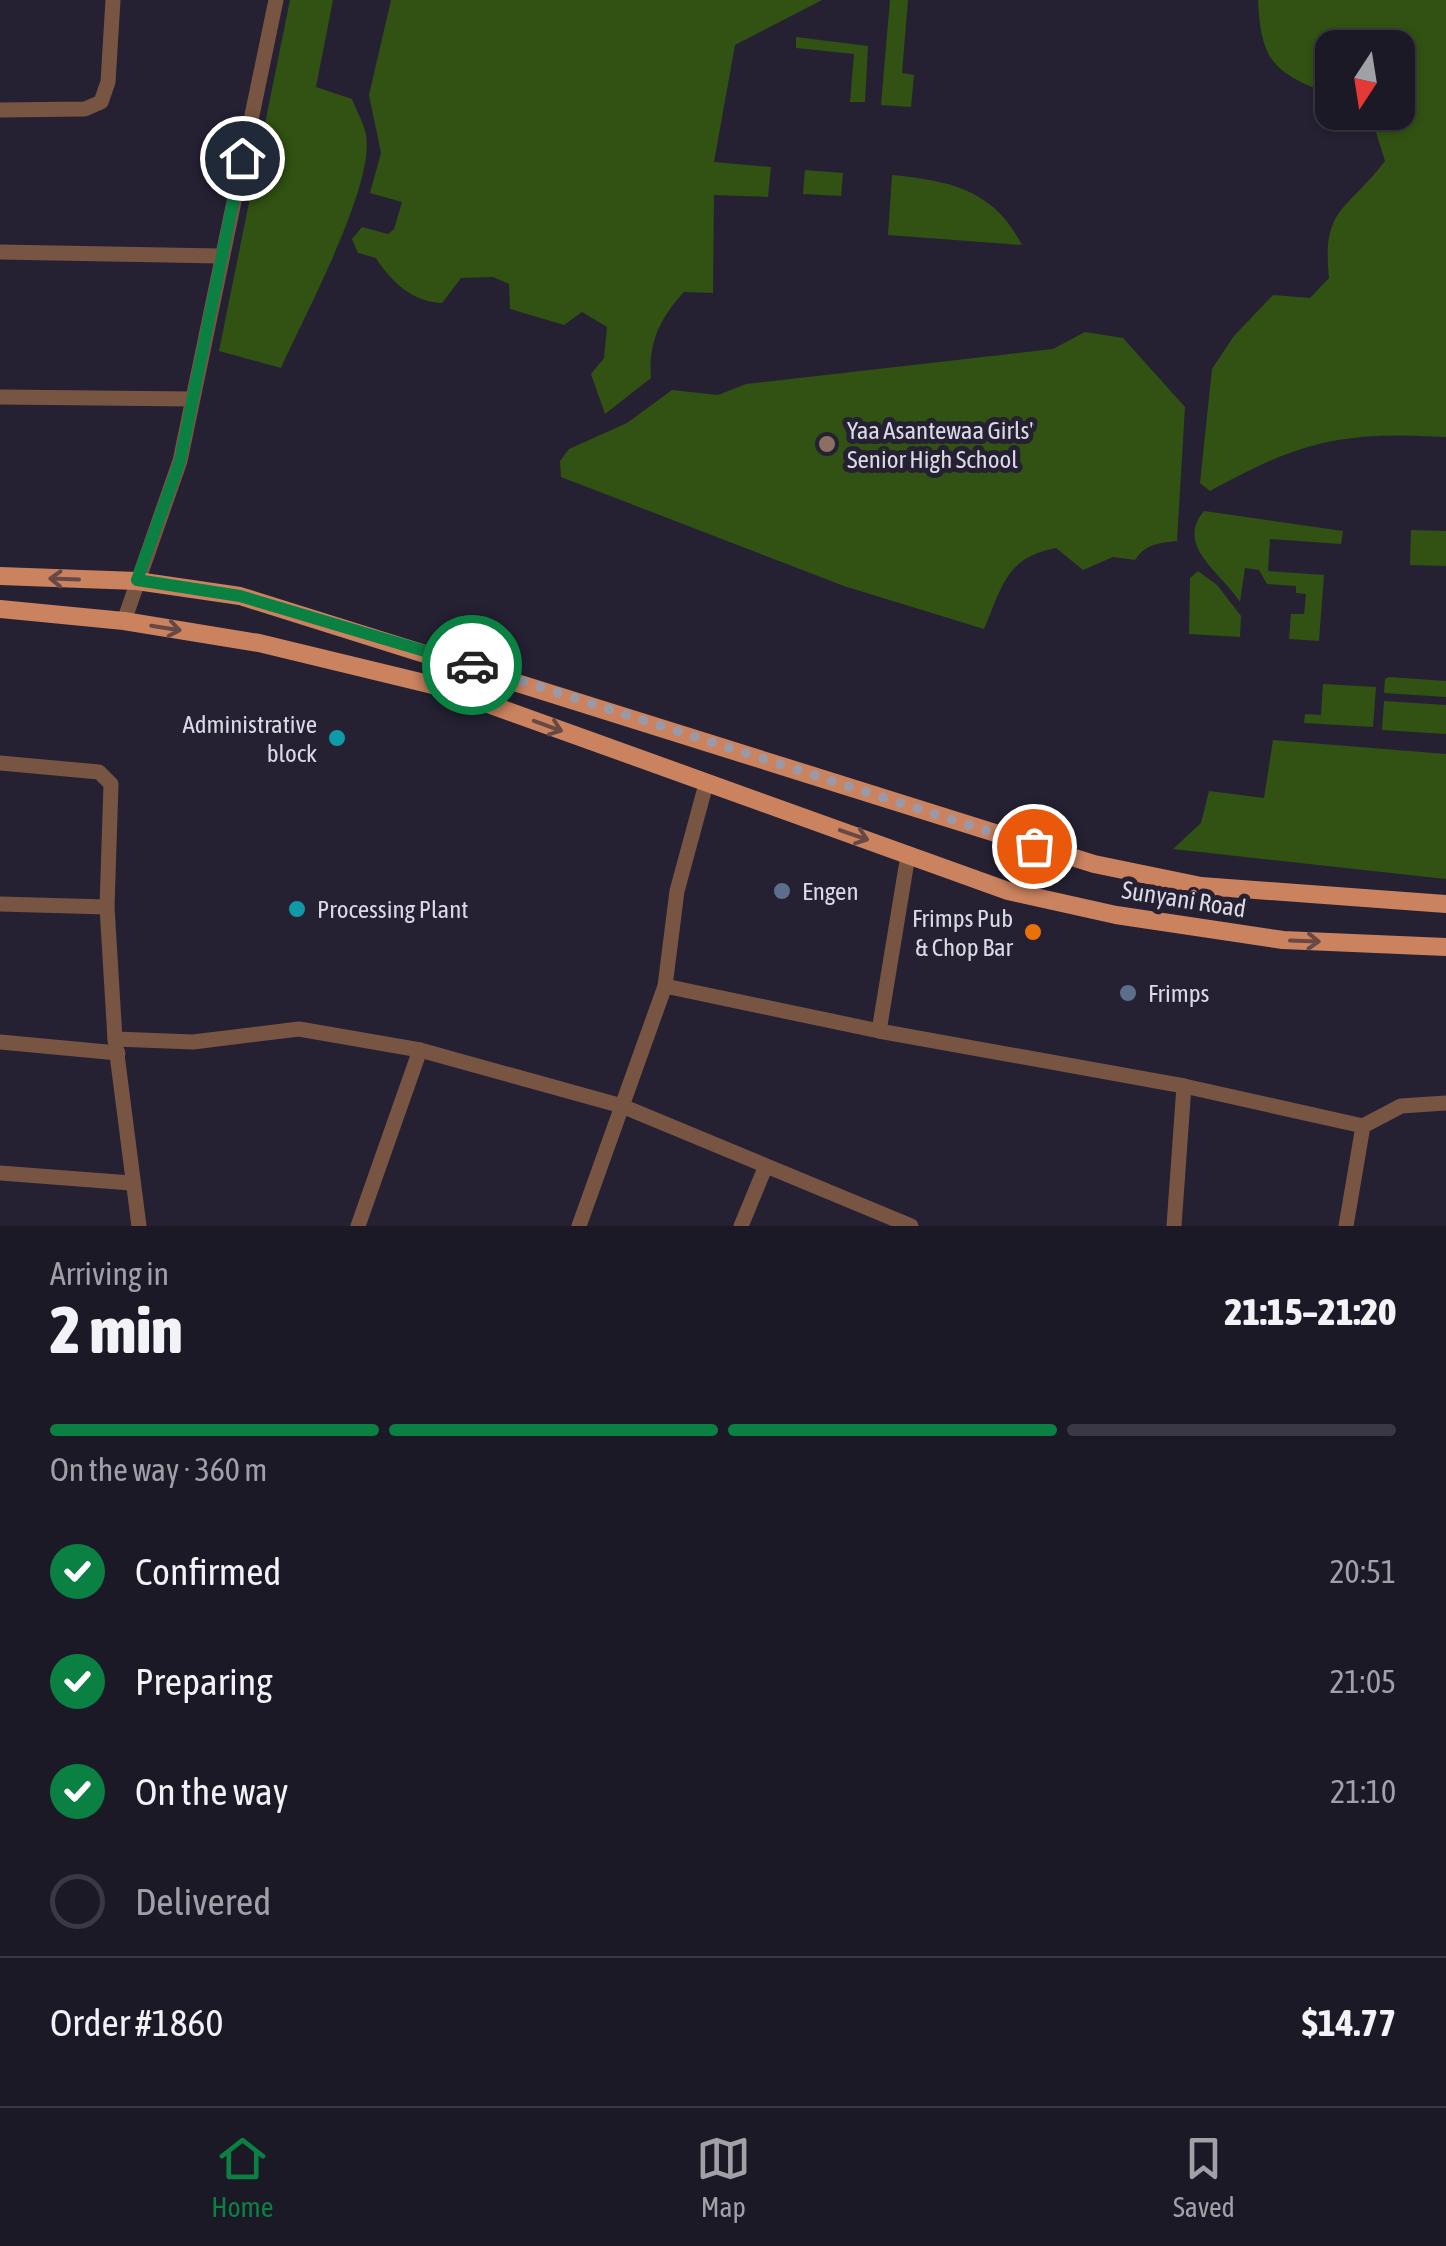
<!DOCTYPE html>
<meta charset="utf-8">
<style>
body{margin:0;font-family:"Asap Condensed",sans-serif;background:#25222e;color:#f1f3f6;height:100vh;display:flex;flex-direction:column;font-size:38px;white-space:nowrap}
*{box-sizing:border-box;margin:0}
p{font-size:32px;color:#a0a0a7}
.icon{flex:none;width:55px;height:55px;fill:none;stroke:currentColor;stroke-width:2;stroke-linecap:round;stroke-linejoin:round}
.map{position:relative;height:1226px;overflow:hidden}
.side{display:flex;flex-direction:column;background:#1c1926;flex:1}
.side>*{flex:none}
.needle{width:65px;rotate:192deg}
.buttons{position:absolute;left:1315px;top:30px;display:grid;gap:20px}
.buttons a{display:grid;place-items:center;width:100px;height:100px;border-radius:20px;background:#1c1926;box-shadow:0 2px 8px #0004,0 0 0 2px #3a3843;font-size:50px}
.pin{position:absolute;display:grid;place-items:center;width:85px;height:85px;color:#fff;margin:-42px;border:5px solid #fff;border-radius:50%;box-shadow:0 2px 10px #0007}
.courier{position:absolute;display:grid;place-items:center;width:100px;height:100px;margin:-50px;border:8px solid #0b8043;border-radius:50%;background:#fff;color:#222;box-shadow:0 2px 12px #0007}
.overview em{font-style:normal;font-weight:800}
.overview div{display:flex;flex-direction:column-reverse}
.overview{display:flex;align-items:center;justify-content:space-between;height:170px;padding:0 50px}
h1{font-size:65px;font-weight:800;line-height:75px}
.bar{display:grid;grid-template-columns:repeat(4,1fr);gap:15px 10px;align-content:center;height:120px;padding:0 50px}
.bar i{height:12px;border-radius:8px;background:#3a3843}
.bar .active{background:#0b8043}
.bar p{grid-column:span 4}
.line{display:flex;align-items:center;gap:25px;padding:0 50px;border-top:2px solid #3a3843}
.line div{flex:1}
ol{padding:0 50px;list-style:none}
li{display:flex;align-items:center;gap:30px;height:110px}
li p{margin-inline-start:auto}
li .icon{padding:10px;border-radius:50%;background:#0b8043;color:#fff;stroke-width:4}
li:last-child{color:#a0a0a7}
li i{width:55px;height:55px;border:5px solid #3a3843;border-radius:50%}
.tabs{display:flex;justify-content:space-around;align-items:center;height:140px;border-top:2px solid #3a3843;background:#1c1926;font-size:28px;color:#a0a0a7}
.tabs a{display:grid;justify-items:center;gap:5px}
.tabs .active{color:#0b8043}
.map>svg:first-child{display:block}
.green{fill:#315212}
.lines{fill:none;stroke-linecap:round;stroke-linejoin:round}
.minor{stroke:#785543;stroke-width:15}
.major{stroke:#cb835f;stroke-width:18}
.oneway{stroke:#674845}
.done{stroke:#9b99a7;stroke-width:10;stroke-dasharray:0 18}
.route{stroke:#0b8043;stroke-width:12}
.education-dot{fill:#8d6e63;stroke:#252133;stroke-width:4}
.culture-dot{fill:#0f9aa8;stroke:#252133;stroke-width:4}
.service-dot{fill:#5c6f8a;stroke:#252133;stroke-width:4}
.food-dot{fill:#e8710a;stroke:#252133;stroke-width:4}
.labels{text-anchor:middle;stroke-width:10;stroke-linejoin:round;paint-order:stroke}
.poi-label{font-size:25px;fill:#dad9e5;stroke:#252133;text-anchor:start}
.street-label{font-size:25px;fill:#dad9e5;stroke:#252133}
</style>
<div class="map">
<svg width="1446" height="1226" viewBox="0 0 1446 1226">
<rect width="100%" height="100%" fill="#252133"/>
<g class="green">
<path d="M290,0H333L316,87L352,99C356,110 364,123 366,135C375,186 304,316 281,368L219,351Z"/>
<path d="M391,0H822L735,45L714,162L771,167L768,197L714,195L713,293L684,292C660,318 648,343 651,378L605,414L591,374L604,358L607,327L582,312L564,325L510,309L509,284L493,277L461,278L442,303C413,302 391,282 376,258L358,253L352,239L362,227L388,234L394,229L402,202L370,193L381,153L369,95Z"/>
<polygon points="890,0 908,0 902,73 914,75 911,107 881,105"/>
<path d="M1258,0H1446V437C1343,431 1300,441 1210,491L1200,483L1212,369L1234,336L1273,295L1310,298L1329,278C1322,207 1346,212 1385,161L1370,113L1398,112V48H1332V95C1275,73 1261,63 1258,0Z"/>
<polygon points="796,37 868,46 865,102 850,102 854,54 796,48"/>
<polygon points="805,170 843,173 841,196 803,194"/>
<path d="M892,175C950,181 993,189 1022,245L888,235Z"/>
<path d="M1085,332L1123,338L1185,407L1177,541C1159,543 1145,544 1135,560L1113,557L1083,570L1056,548C1006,557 1002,587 984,629L844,586L561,477L560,461L569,449L627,423L672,390L718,395L746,384L1053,349Z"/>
<path d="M1204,511L1343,531L1341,544L1270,539L1268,571L1324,575L1319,641L1289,639L1291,614H1304L1306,594L1296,593V586L1267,584L1259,570L1245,568L1240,602C1223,574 1174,546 1204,511Z"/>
<polygon points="1411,530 1446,531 1446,566 1410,565"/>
<polygon points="1198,571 1217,585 1241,616 1240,637 1189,634 1190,578"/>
<polygon points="1389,677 1446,681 1446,697 1384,693 1385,679"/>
<polygon points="1323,684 1376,687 1373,727 1304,723 1305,714 1321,715"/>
<polygon points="1384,701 1446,705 1446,734 1382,730"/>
<polygon points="1273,740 1446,754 1446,879 1173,849 1201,823 1209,791 1264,798"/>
</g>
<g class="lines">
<g class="minor">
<polyline points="0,110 85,109 101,102 108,82 113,0"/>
<polyline points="0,252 219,256"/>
<polyline points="0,397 192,399"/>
<polyline points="124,621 180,461 276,0"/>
<polyline points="0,763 99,772 111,784 107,907 115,1039 139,1226"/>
<polyline points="0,904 107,907"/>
<polyline points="665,986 879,1031 1184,1086 1174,1226"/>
<polyline points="879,1031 908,855"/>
<polyline points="115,1039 193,1042 299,1029 420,1050 622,1106 911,1226"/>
<polyline points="0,1042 118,1053"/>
<polyline points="1184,1086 1363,1126"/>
<polyline points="0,1173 131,1183"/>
<polyline points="358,1226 420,1050"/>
<polyline points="579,1226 665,986 677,891 706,784"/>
<polyline points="741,1226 765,1168"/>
<polyline points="1346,1226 1363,1126 1401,1106 1446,1103"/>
</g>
<g class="major">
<polyline points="0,576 137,581 240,596 1094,864 1201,886 1446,904"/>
<polyline points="0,609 124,621 259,643 441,687 1008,891 1116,915 1283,940 1446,947"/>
</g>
</g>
<defs><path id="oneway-shaft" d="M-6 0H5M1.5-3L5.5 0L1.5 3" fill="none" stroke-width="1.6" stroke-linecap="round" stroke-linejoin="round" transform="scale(2.5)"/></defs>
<g class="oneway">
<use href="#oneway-shaft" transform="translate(64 579) rotate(-178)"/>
<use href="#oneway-shaft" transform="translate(166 628) rotate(9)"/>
<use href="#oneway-shaft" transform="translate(548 726) rotate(20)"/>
<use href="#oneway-shaft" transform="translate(854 835) rotate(19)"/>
<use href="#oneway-shaft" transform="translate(1305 941) rotate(2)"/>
</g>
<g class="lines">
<polyline class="done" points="472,665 1034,846"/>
<polyline class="route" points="242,158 180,461 137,580 240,596 472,665"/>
</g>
<circle class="education-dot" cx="827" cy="444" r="10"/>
<g class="culture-dot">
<circle cx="337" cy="738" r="10"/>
<circle cx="297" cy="909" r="10"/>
</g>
<g class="service-dot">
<circle cx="782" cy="891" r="10"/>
<circle cx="1128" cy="993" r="10"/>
</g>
<circle class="food-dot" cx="1033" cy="932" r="10"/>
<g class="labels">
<g class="poi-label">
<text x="847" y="439">Yaa Asantewaa Girls'<tspan x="847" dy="29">Senior High School</tspan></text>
<text x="317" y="733" text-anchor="end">Administrative<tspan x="317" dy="29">block</tspan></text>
<text x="802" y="900">Engen</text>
<text x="317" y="918">Processing Plant</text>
<text x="1013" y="927" text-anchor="end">Frimps Pub<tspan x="1013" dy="29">&amp; Chop Bar</tspan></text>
<text x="1148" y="1002">Frimps</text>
</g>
<g class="street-label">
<text transform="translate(1184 899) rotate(9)" y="9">Sunyani Road</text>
</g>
</g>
</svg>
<div class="buttons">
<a><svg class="needle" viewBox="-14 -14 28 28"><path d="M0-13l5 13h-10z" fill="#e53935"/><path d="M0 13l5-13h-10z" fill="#a0a0a7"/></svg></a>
</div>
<div class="pin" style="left:1034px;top:846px;background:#ea580c"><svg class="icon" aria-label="bag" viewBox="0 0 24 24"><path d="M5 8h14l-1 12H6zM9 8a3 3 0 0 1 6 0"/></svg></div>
<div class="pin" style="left:242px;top:158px;background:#1f2937"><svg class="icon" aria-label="home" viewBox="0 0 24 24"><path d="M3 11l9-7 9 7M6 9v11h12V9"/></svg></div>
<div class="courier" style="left:472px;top:665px"><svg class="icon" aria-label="car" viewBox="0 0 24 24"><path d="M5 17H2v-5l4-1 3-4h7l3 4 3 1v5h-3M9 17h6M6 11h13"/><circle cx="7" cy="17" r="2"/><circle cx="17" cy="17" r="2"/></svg></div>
</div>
<section class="side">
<div class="overview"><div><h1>2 min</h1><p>Arriving in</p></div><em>21:15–21:20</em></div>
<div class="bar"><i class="active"></i><i class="active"></i><i class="active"></i><i></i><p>On the way · 360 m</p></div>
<ol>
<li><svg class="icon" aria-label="check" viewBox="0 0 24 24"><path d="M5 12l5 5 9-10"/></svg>Confirmed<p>20:51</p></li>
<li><svg class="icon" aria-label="check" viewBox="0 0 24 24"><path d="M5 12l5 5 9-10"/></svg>Preparing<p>21:05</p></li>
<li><svg class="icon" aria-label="check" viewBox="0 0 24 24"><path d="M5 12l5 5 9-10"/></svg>On the way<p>21:10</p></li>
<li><i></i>Delivered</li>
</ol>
<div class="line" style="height:130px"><div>Order #1860</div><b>$14.77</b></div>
</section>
<nav class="tabs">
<a class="active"><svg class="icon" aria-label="home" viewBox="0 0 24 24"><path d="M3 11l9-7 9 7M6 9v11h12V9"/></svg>Home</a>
<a><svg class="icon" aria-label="map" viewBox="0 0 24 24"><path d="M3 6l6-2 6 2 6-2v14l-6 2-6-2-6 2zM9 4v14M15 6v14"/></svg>Map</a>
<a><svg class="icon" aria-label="saved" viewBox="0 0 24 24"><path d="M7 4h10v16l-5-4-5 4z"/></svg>Saved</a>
</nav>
